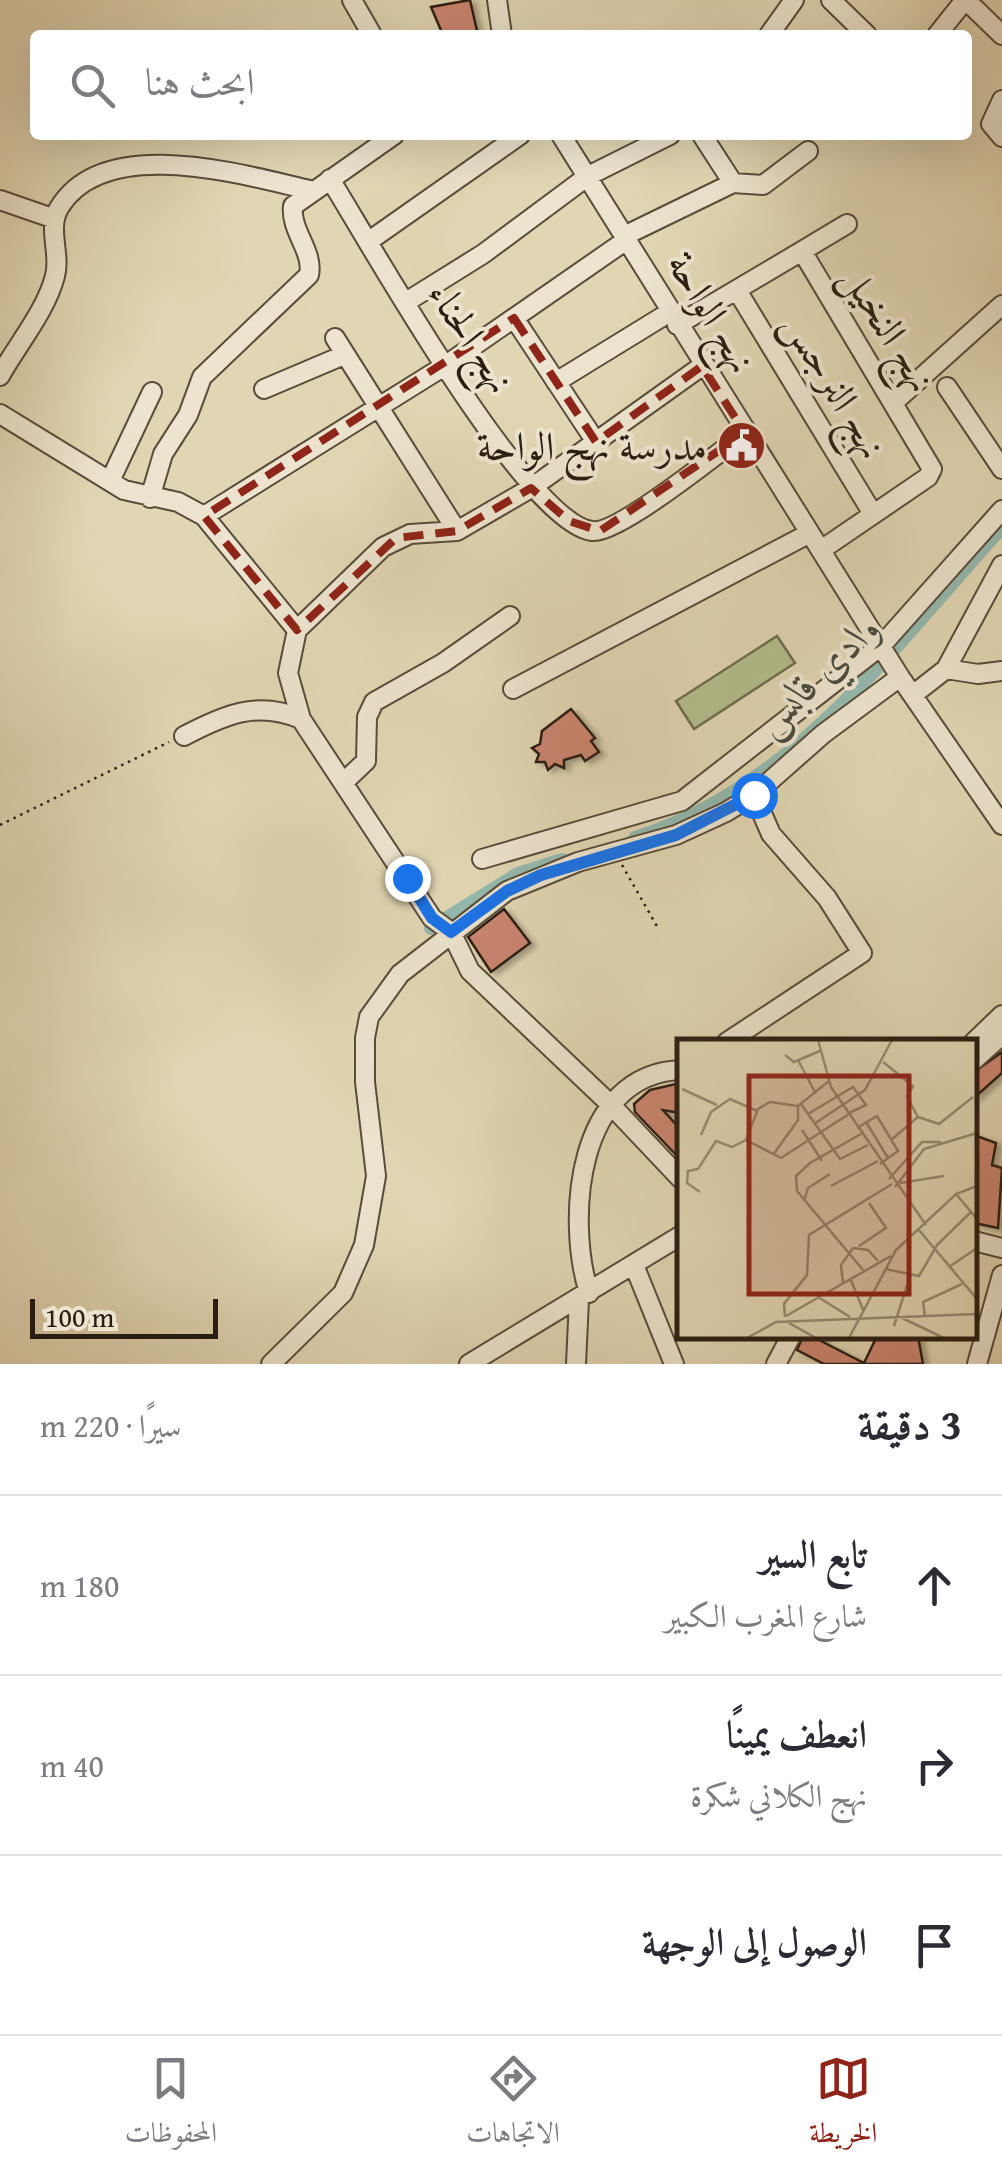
<!DOCTYPE html>
<html lang="ar">
<meta charset="utf-8">
<style>
body{margin:0;font-family:"Gentium Book Plus",Amiri,serif;background:#f2f2f3;color:#2b2b33;direction:rtl}
.scale{position:absolute;left:30px;bottom:25px;width:188px;box-sizing:border-box;padding-left:10px;border:5px solid #2a1e12;border-top:0;font-size:28px;line-height:35px;white-space:nowrap;color:#2a1e12;-webkit-text-stroke:8px #ece4ce;paint-order:stroke}
.stop{position:absolute;width:30px;height:30px;margin:-22px;border:8px solid #1a73e8;border-radius:50%;background:#fff}
.stop.end{background:#1a73e8;border-color:#fff;box-shadow:0 2px 10px #0008}
.list{margin:0;padding:0;list-style:none}
h2{display:flex;justify-content:space-between;align-items:center;height:130px;margin:0;padding:0 40px;font-size:42px}
h2 small{font-size:32px;font-weight:400;color:#7c7c81}
.list li{display:grid;grid-template-columns:65px 1fr auto;gap:30px;align-items:center;box-sizing:border-box;height:180px;padding:0 40px;border-top:2px solid #e1e1e2}
.list b{display:block;font-size:38px;white-space:nowrap}
.list p{margin:0;font-size:32px;white-space:nowrap;color:#7c7c81}
.list em{font-size:32px;font-style:normal;color:#7c7c81}
.icon{flex:none;width:55px;height:55px;fill:none;stroke:currentColor;stroke-width:2;stroke-linecap:round;stroke-linejoin:round}
.map{position:relative;flex:none;width:1002px;height:1364px;overflow:hidden;direction:ltr}
.search{position:absolute;background:#fff;box-shadow:0 10px 40px #0002;left:30px;right:30px;top:30px;height:110px;display:flex;align-items:center;gap:25px;box-sizing:border-box;padding:0 35px;border-radius:10px;color:#7c7c81;font-size:38px}
.sheet{height:670px;background:#fff}
nav{display:flex;justify-content:space-around;align-items:center;box-sizing:border-box;height:140px;border-top:2px solid #e1e1e2;background:#fff;font-size:28px;color:#7c7c81}
nav a{display:grid;justify-items:center;gap:5px}
nav .on{color:#8f2418}
.map>svg:first-child{display:block}
.green{fill:#b3bd8c;stroke:#6e6e4f;stroke-width:2.5}
.lines{fill:none;stroke-linecap:round;stroke-linejoin:round}
.canal{stroke:#94b9ae;stroke-width:14}
.building{fill:#cb8671;stroke:#2a1e12;stroke-width:2.5;filter:url(#shadow)}
.minor-casing{stroke:#584c3a;stroke-width:22}
.path{stroke:#2a1e12;stroke-width:2.5;stroke-dasharray:2.5 5;stroke-linecap:butt}
.minor{stroke:#ece4ce;stroke-width:18}
.route{stroke:#1a73e8;stroke-width:12}
.marked{fill:none;stroke:#8f2418;stroke-width:8;stroke-dasharray:20 12;stroke-linejoin:round}
.labels{text-anchor:middle;stroke-width:8;stroke-linejoin:round;paint-order:stroke}
.street-label{font-size:40px;fill:#2a1e12;stroke:#ece4ce}
.poi-label{font-size:40px;fill:#2a1e12;stroke:#ece4ce;text-anchor:end}
.water-label{font-size:42px;font-style:italic;fill:#4a4c41;stroke:#ece4ce}
.inset-road{fill:none;stroke:#988c73;stroke-width:2.5}
.view{fill:#8f2418;fill-opacity:0.15;stroke:#8f2418;stroke-width:5}
.inset-edge{fill:none;stroke:#2a1e12;stroke-width:5}
</style>
<div class="map">
<svg width="1002" height="1364" viewBox="0 0 1002 1364">
<defs>
<filter id="shadow"><feDropShadow dx="5.5" dy="3" stdDeviation="2.5" flood-color="#0004"/></filter>
</defs>
<rect width="100%" height="100%" fill="#e1d6b3"/>
<filter id="stains"><feTurbulence type="fractalNoise" baseFrequency=".002" numOctaves="4"/><feColorMatrix values="0 0 0 0 .2 0 0 0 0 .09 0 0 0 0 .02 0 0 0 .5 -.17"/></filter>
<radialGradient id="worn" r=".72"><stop offset=".6" stop-color="#630" stop-opacity="0"/><stop offset="1" stop-color="#630" stop-opacity=".3"/></radialGradient>
<path class="green" d="M777,636L795,663L694,729L676,701Z"/>
<g class="lines">
<path class="canal" d="M635,838C795,788 894,645 1002,527
M431,928L518,874L562,860"/>
</g>
<path class="building" d="M470,0L478,35H443L431,7Z
M571,709L595,738L591,741L599,752L585,761L581,755L564,760V768L555,764L548,770L545,762H536L539,754L532,748L540,744L542,731Z
M504,909L530,943L491,972L468,937Z
M1002,1052V1073L974,1098V1072Z
M680,1083V1113L663,1110L680,1129V1159L635,1112L634,1104L650,1090Z
M974,1135L996,1143L992,1165L1002,1168L998,1228L974,1223Z
M803,1336H823L821,1341L864,1363L877,1336H918L923,1364H824L797,1350Z"/>
<g class="lines">
<defs>
<path id="minor" d="M352,0L372,35
M497,0L502,35
M831,0L867,35
M966,0L1002,35
M769,35L794,0
M937,35L965,0
M1002,100L991,124L1002,137
M561,135L900,677L1002,825
M330,179C370,243 526,523 592,531C617,535 721,451 745,433
M733,183L763,185L808,151
M0,200L55,219
M626,235L733,183L702,135
M369,241L520,135
M802,251L847,224
M738,292L873,514
M406,302L483,254L588,176L670,135
M514,318L596,442
M677,325L802,251L932,469L928,477L821,550
M335,338L457,531
M0,376C17,345 46,311 55,276C61,254 47,229 59,208C104,133 243,175 310,190
M556,382L670,312
M947,387L1002,469
M264,389L344,355
M894,402L1002,305
M0,414L124,490L178,502L204,516L297,630
M110,481L152,392
M150,498L163,454L188,415L202,377L309,275C314,251 290,231 293,206L394,135
M204,516L446,365L628,239
M946,669L978,674L1002,671
M513,689L810,533
M914,694L946,669L1002,565
M301,719L288,673L297,630L383,547L410,534L457,531L531,488L702,366
M184,736C224,715 257,700 301,719L432,918L451,932L470,971L610,1104L680,1178
M345,781L366,761L367,717L374,702L443,663L510,616
M482,859L682,801L881,646L1002,510
M727,1042L862,953L827,898L771,834L754,795
M974,1042L1002,1015
M974,1060L1002,1035
M974,1241L1002,1248
M634,1265L674,1364
M589,1293C566,1219 576,1075 680,1070
M271,1364L343,1293L364,1245L376,1176L365,1082V1038L369,1017L400,974L507,891L578,862L676,835L726,812L754,795L823,734L900,677
M469,1364L680,1236
M576,1364L579,1300
M776,1364L791,1336
M977,1364L1002,1275"/>
</defs>
<use href="#minor" class="minor-casing"/>
<path class="path" d="M0,825L169,742
M622,865L658,928"/>
<use href="#minor" class="minor"/>
</g>
<g class="lines">
<path class="route" d="M407,878L432,918L451,932L507,891L541,875L676,835L754,795"/>
</g>
<path class="marked" d="M514,318L596,442L702,366L745,433L600,531L569,521L531,488L457,531L396,538L297,630L204,516Z"/>
<defs>
<symbol id="civic-disc" viewBox="-11 -11 22 22"><circle r="9.5" fill="#8f2418" stroke="#ece4ce"/><path d="M-.6-6.5H3V-4.5H.6V-3L4-1V1h2V6H-6V1h2V-1L-.6-3ZM-1.2 2.5V6h2.4V2.5Z" fill="#fff"/></symbol>
</defs>
<g fill-rule="evenodd">
<use href="#civic-disc" x="714" y="418" width="55" height="55"/>
</g>
<g class="labels">
<g class="street-label">
<text transform="translate(712 312) rotate(59)" y="14">نهج الواحة</text>
<text transform="translate(889 328) rotate(58)" y="14">نهج النخيل</text>
<text transform="translate(472 337) rotate(57)" y="14">نهج الحناء</text>
<text transform="translate(835 385) rotate(59)" y="14">نهج النرجس</text>
</g>
<g class="poi-label">
<text x="707" y="460">مدرسة نهج الواحة</text>
</g>
<g class="water-label">
<text transform="translate(816 674) rotate(-44)" y="15">وادي قابس</text>
</g>
</g>
<g transform="translate(677 1039)">
<rect width="300" height="300" fill="#e1d6b3"/>
<path class="inset-road" d="M141,1L154,48L249,186M108,16L117,23L145,11M121,21L139,55M206,23L236,47L230,58L241,78M5,50L40,66M124,65L163,120L191,106M131,75L176,48L189,66L172,74M189,83L211,119M137,85L188,51L215,1M180,89L200,77L221,112L203,125M125,91L145,122M24,96L34,73L53,60L80,72M214,101L241,78L262,85L296,58M96,116L121,81V67M104,119L69,101L81,70L93,63L121,67L152,42M104,119L172,75M212,140L245,103H264M223,144L267,137M154,147L201,122M218,148L247,110L300,94M120,152L186,231M120,152L119,137L133,124L184,95M23,153L10,144L11,132L21,130L39,102L55,108L69,101M279,155L300,180M127,162L131,149L153,135M241,190L300,260M182,207L209,189L192,164M272,228L300,209M208,230L242,237L260,206L295,172M173,239L187,273M166,244L164,226L176,209L191,211L201,222M141,258L173,278M109,277L214,217M108,278L107,265L130,236L132,196L215,145M248,278L246,263L285,245M225,279L267,299M112,284L139,299M217,287L233,237M70,299L99,283L300,275M172,299L219,211L279,155L300,147"/>
<path class="view" d="M72,37H232V255H72Z"/>
<rect width="300" height="300" class="inset-edge"/>
</g>
<rect width="100%" height="100%" filter="url(#stains)"/>
<rect width="100%" height="100%" fill="url(#worn)"/>
</svg>
<div class="scale">100 m</div>
<div class="stop" style="left:754px;top:795px"></div>
<div class="stop end" style="left:407px;top:878px"></div>
<div class="search"><svg class="icon" aria-label="search" viewBox="0 0 24 24"><circle cx="10" cy="10" r="6"/><path d="M15 15l6 6"/></svg>ابحث هنا</div>
</div>
<section class="sheet">
<h2>3 دقيقة<small>سيرًا · 220 m</small></h2>
<ul class="list">
<li><svg class="icon" aria-label="ahead" viewBox="0 0 24 24"><path d="M12 20V5M6 11l6-6 6 6"/></svg><div><b>تابع السير</b><p>شارع المغرب الكبير</p></div><em>180 m</em></li>
<li><svg class="icon" aria-label="right" viewBox="0 0 24 24"><path d="M7 20v-9h11M14 6l5 5-5 5"/></svg><div><b>انعطف يمينًا</b><p>نهج الكلاني شكرة</p></div><em>40 m</em></li>
<li><svg class="icon" aria-label="arrive" viewBox="0 0 24 24"><path d="M6 21V4h12l-3 4 3 4H6"/></svg><div><b>الوصول إلى الوجهة</b></div></li>
</ul>
</section>
<nav>
<a class="on"><svg class="icon" aria-label="map" viewBox="0 0 24 24"><path d="M3 6l6-2 6 2 6-2v14l-6 2-6-2-6 2zM9 4v14M15 6v14"/></svg>الخريطة</a>
<a><svg class="icon" aria-label="directions" viewBox="0 0 24 24"><path d="M12 3l9 9-9 9-9-9zM9 14v-3h6M13 9l2 2-2 2"/></svg>الاتجاهات</a>
<a><svg class="icon" aria-label="saved" viewBox="0 0 24 24"><path d="M7 4h10v16l-5-4-5 4z"/></svg>المحفوظات</a>
</nav>
